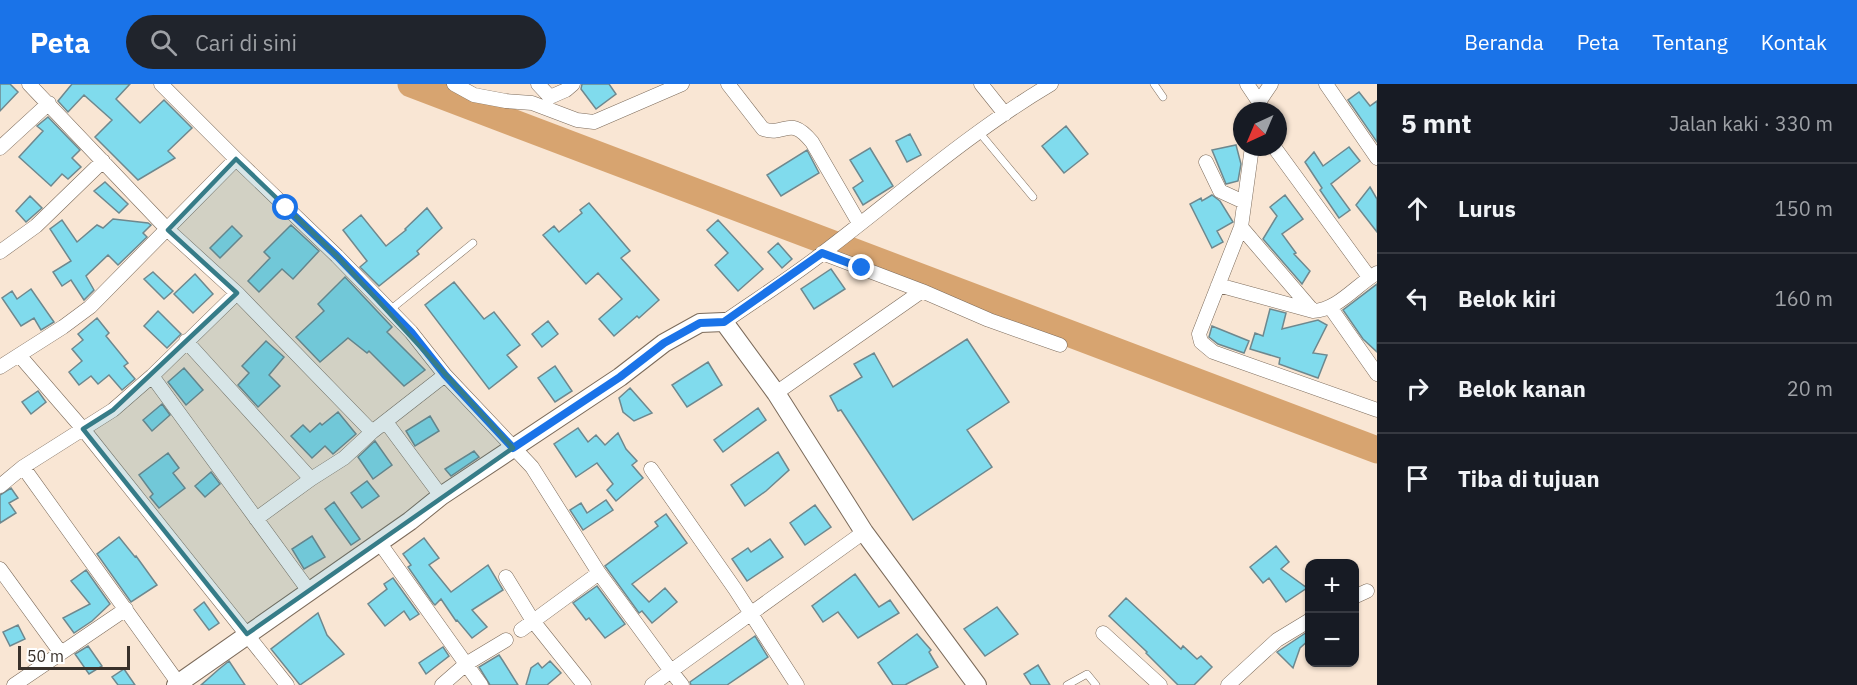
<!DOCTYPE html>
<html lang="id">
<meta charset="utf-8">
<style>
body{margin:0;font-family:"IBM Plex Sans",sans-serif;background:#20242c;color:#f1f3f6}
.controls{position:absolute;right:18px;bottom:18px;display:grid;overflow:hidden;border-radius:12px;box-shadow:0 2px 4px #0004}
.controls button{width:54px;height:54px;display:grid;place-items:center;padding:0;border:0;border-bottom:2px solid #363941;background:#171b24;color:#f1f3f6;font:30px sans-serif}
.compass{position:absolute;left:1233px;top:18px;width:54px;height:54px;border-radius:50%;background:#171b24;box-shadow:0 2px 4px #0004;rotate:224deg}
.scale{position:absolute;left:18px;bottom:15px;width:112px;box-sizing:border-box;padding-left:6px;border:3px solid #39312b;border-top:0;font-size:16px;line-height:21px;white-space:nowrap;color:#39312b;-webkit-text-stroke:4px #fff;paint-order:stroke}
.stop{position:absolute;width:18px;height:18px;margin:-14px;border:4px solid #1a73e8;border-radius:50%;background:#fff}
.stop.end{background:#1a73e8;border-color:#fff;box-shadow:0 2px 6px #0008}
.list{margin:0;padding:0;list-style:none}
h2{display:flex;justify-content:space-between;align-items:center;height:78px;margin:0;padding:0 24px;font-size:26px}
h2 small{font-size:20px;font-weight:400;color:#9ea1a6}
.list li{display:grid;grid-template-columns:39px 1fr auto;gap:18px;align-items:center;box-sizing:border-box;height:90px;padding:0 24px;border-top:2px solid #363941}
.list b{display:block;font-size:22px;white-space:nowrap}
.list em{font-size:20px;font-style:normal;color:#9ea1a6}
.icon{flex:none;width:33px;height:33px;fill:none;stroke:currentColor;stroke-width:2;stroke-linecap:round;stroke-linejoin:round}
.map{position:relative;flex:none;width:1377px;height:601px;overflow:hidden}
header{display:flex;align-items:center;gap:36px;box-sizing:border-box;height:84px;padding:0 30px;background:#1a73e8;color:#fff}
header strong{font-size:28px}
nav{display:flex;gap:33px;margin-inline-start:auto;font-size:21px}
.search{width:420px;height:54px;background:#20242c;display:flex;align-items:center;gap:15px;box-sizing:border-box;padding:0 21px;border-radius:33px;color:#9ea1a6;font-size:22px}
main{display:flex}
aside{flex:1;background:#171b24}
.map>svg:first-child{display:block}
.lines{fill:none;stroke-linecap:round;stroke-linejoin:round}
.river{stroke:#d7a470;stroke-width:27}
.building{fill:#80dbed;stroke:#6e888e;stroke-width:1.5}
.lane-casing{stroke:#7c6b5b;stroke-width:8}
.street-casing{stroke:#7c6b5b;stroke-width:15}
.secondary-casing{stroke:#7c6b5b;stroke-width:20}
.lane{stroke:#fff;stroke-width:7}
.street{stroke:#fff;stroke-width:14}
.secondary{stroke:#fff;stroke-width:18}
.route{stroke:#1a73e8;stroke-width:8}
.marked{fill:#367c88;fill-opacity:0.2;stroke:#367c88;stroke-width:4.5;stroke-linejoin:round}
</style>
<header>
<strong>Peta</strong>
<div class="search"><svg class="icon" aria-label="search" viewBox="0 0 24 24"><circle cx="10" cy="10" r="6"/><path d="M15 15l6 6"/></svg>Cari di sini</div>
<nav><a>Beranda</a><a>Peta</a><a>Tentang</a><a>Kontak</a></nav>
</header>
<main>
<div class="map">
<svg width="1377" height="601" viewBox="0 0 1377 601">
<rect width="100%" height="100%" fill="#f9e6d4"/>
<g class="lines">
<path class="river" d="M411,0L1377,366"/>
</g>
<path class="building" d="M0,0H10L18,8L0,27Z
M72,0H130L116,15L140,39L164,16L192,44L168,67L175,74L138,96L95,53L112,36L84,11L68,28L58,17Z
M582,0H609L616,10L596,25L581,5Z
M1359,8L1370,22L1377,17V58L1348,16Z
M48,33L80,66L72,74L81,83L68,95L62,90L51,102L19,73L43,47L37,42Z
M1066,42L1088,70L1064,89L1042,62Z
M910,50L921,71L907,78L896,57Z
M1236,61L1241,80L1238,97L1226,100L1212,66Z
M1349,63L1360,77L1331,100L1350,126L1339,134L1320,106L1322,104L1305,78L1314,68L1323,82Z
M870,64L893,102L863,121L853,104L863,97L850,76Z
M807,66L819,89L781,112L767,91Z
M105,98L128,120L119,129L94,107Z
M1370,103L1377,115V148L1356,121Z
M1212,111L1220,117L1233,138L1217,147L1223,158L1212,164L1190,120L1201,114L1202,117Z
M1285,111L1303,135L1282,150L1296,169L1294,170L1310,187L1302,200L1263,155L1277,132L1270,123Z
M30,112L42,124L26,138L16,127Z
M589,119L630,167L621,174L659,216L639,234L637,232L614,252L599,235L622,215L598,189L586,200L543,151L554,142L559,148L582,129L580,126Z
M427,124L442,144L417,167L419,170L379,202L360,183L367,177L343,146L361,131L386,162L406,146L405,145Z
M113,135L148,139L151,141L143,149L147,153L118,181L108,171L86,192L94,206L84,216L71,196L62,202L53,188L71,177L50,145L62,136L77,158L97,141L103,144Z
M718,136L763,185L738,207L715,181L728,169L707,146Z
M291,141L319,167L293,195L282,185L259,208L248,197L270,174L264,168Z
M232,142L242,152L220,174L210,164Z
M778,159L792,175L782,184L768,168Z
M831,185L845,205L814,225L801,205Z
M153,188L173,207L164,215L144,195Z
M195,190L213,210L193,229L174,210Z
M345,193L392,243L387,248L425,286L404,302L369,267L367,269L348,254L320,278L296,253L324,227L318,220Z
M454,198L484,235L494,228L520,261L507,271L517,283L489,305L425,221Z
M1377,200V268L1363,255L1343,226Z
M31,205L54,238L41,246L34,234L21,242L2,214L12,207L17,215Z
M1270,225L1286,229L1282,245L1318,236L1327,241L1313,269L1327,271L1318,294L1279,280L1280,274L1250,265L1255,249L1263,252Z
M158,227L181,250L167,264L144,242Z
M97,234L109,249L106,252L128,279L124,282L135,295L122,306L109,291L98,300L91,292L79,301L69,288L82,277L72,265L83,256L78,250Z
M548,237L558,250L542,263L532,250Z
M1212,242L1249,257L1244,269L1218,260L1209,253Z
M967,255L1009,318L967,346L992,383L913,436L841,326L838,327L830,312L862,293L854,280L874,269L893,303Z
M266,257L284,273L269,291L280,302L258,323L238,301L249,289L242,282Z
M708,278L722,301L687,323L672,301Z
M555,282L572,307L555,318L538,294Z
M184,284L203,306L186,321L168,298Z
M630,304L652,329L634,337L623,328L619,314Z
M38,307L46,318L31,330L22,318Z
M162,320L170,331L152,347L143,336Z
M758,324L766,336L723,368L714,356Z
M338,328L356,350L333,370L325,362L312,374L291,352L303,341L310,348L320,339L322,341Z
M430,332L439,347L415,362L406,347Z
M578,344L588,358L596,351L605,361L618,349L626,365L637,377L632,381L643,394L616,417L607,406L613,400L597,379L576,393L554,360Z
M375,357L392,381L373,395L358,373Z
M474,367L479,373L451,392L445,385Z
M778,368L789,386L766,407L745,422L731,401Z
M168,369L179,384L173,389L185,404L159,424L150,413L153,410L139,391Z
M211,388L220,400L205,413L195,402Z
M367,397L379,412L362,424L351,409Z
M11,404L18,414L9,419L16,429L0,439V411Z
M606,416L613,426L583,446L570,426L581,419L587,429Z
M334,418L360,455L351,461L325,425Z
M815,421L831,443L805,461L790,439Z
M666,430L687,459L632,500L649,518L665,504L677,518L652,539L642,527L639,529L605,482L658,442L655,438Z
M312,452L325,473L304,485L292,465Z
M119,453L135,473L136,472L157,501L131,518L97,470Z
M424,454L439,474L429,481L451,508L488,481L503,506L472,526L487,543L472,554L457,536L456,537L441,515L435,521L433,519L408,483L411,481L403,470Z
M770,455L783,473L747,497L732,475L748,464L751,468Z
M1276,462L1289,478L1281,485L1307,504L1286,518L1269,494L1263,499L1250,483Z
M86,486L110,520L92,537L74,549L63,534L90,520L71,497Z
M855,490L879,523L890,516L899,529L858,554L838,528L823,538L812,522Z
M393,494L419,530L410,536L404,527L385,542L368,520L387,505L384,500Z
M597,502L625,540L605,554L589,534L586,536L573,519Z
M1126,514L1181,565L1183,562L1197,575L1201,572L1212,583L1194,601H1178L1146,569L1147,568L1109,532Z
M204,518L219,539L209,546L194,526Z
M997,523L1018,550L985,572L964,545Z
M318,529L327,551L344,570L300,601L271,565Z
M18,541L25,555L10,562L3,548Z
M1307,548L1310,555L1300,564L1293,584L1277,568Z
M917,550L931,566L929,568L938,583L905,601H893L878,579Z
M755,552L768,573L727,601H691L690,598Z
M88,562L102,582L89,590L75,570Z
M443,563L449,572L426,590L419,579Z
M499,571L503,577L518,601H490L479,583Z
M229,577L245,601H201L218,586Z
M550,577L561,589L547,601H526L531,584L538,579L542,584Z
M1038,581L1050,601H1031L1024,590Z
M124,585L135,601H118L112,593Z"/>
<g class="lines">
<defs>
<path id="lane" d="M1154,0L1163,13
M979,48L1033,113
M390,226L473,159
M1067,601L1087,590L1096,601"/>
<path id="street" d="M29,0L168,146L237,209L372,348
M161,0L236,75L337,172L411,248L445,291L532,383L599,489L671,587L652,601
M454,0L474,11L506,17L532,19L577,36L594,38L682,0
M538,0L550,13L566,6L573,0
M728,0L763,45C786,53 789,30 812,58L859,139
M981,0L1005,30
M1247,0L1259,18
M1326,0L1377,74
M1258,27L1259,18L1271,0
M1252,63L1241,143L1199,250L1201,258L1213,268L1377,326
M1274,63L1369,193
M0,64L49,19
M236,75L90,223L63,243L19,271L83,345L287,601
M1206,78L1220,107L1244,118
M1241,143L1313,227
M0,168L36,142L103,77
M822,169L922,207L989,236L1060,261
M1218,201L1313,227C1338,226 1356,201 1377,189
M1330,223L1377,290
M724,238C757,215 792,193 824,168C899,111 970,48 1051,0
M186,257L311,395
M0,283L19,271
M152,292L309,507
M776,309L922,207
M386,338L441,412
M23,383L179,600
M651,385L735,505L797,601
M0,402L23,383L113,326L152,292L237,209
M256,435L311,395L344,374L372,348L445,291
M379,458L481,601
M0,485L61,569
M506,493L533,537L584,601
M1354,513L1367,507
M521,546L599,489
M1103,549L1160,601
M14,601L126,525
M442,601L466,580L506,556
M682,601L671,587L864,448
M1228,601L1277,556L1310,536"/>
<path id="secondary" d="M176,601L410,437L441,412L620,293L664,259L700,239L724,238L776,309L864,448L977,601"/>
</defs>
<use href="#lane" class="lane-casing"/>
<use href="#street" class="street-casing"/>
<use href="#secondary" class="secondary-casing"/>
<use href="#lane" class="lane"/>
<use href="#street" class="street"/>
<use href="#secondary" class="secondary"/>
</g>
<g class="lines">
<path class="route" d="M286,124L337,172L411,248L445,291L513,364L620,293L664,259L700,239L724,238L822,169L862,184"/>
</g>
<path class="marked" d="M236,75L337,172L513,364L247,550L83,345L113,326L237,209L168,146Z"/>
</svg>
<div class="controls">
<button>+</button>
<button>−</button>
</div>
<svg class="compass" viewBox="-18 -18 36 36"><path d="M0-13l5 13h-10z" fill="#e53935"/><path d="M0 13l5-13h-10z" fill="#9ea1a6"/></svg>
<div class="scale">50 m</div>
<div class="stop" style="left:286px;top:124px"></div>
<div class="stop end" style="left:862px;top:184px"></div>
</div>
<aside>
<h2>5 mnt<small>Jalan kaki · 330 m</small></h2>
<ul class="list">
<li><svg class="icon" aria-label="ahead" viewBox="0 0 24 24"><path d="M12 20V5M6 11l6-6 6 6"/></svg><div><b>Lurus</b></div><em>150 m</em></li>
<li><svg class="icon" aria-label="left" viewBox="0 0 24 24"><path d="M17 20v-9H6M10 6l-5 5 5 5"/></svg><div><b>Belok kiri</b></div><em>160 m</em></li>
<li><svg class="icon" aria-label="right" viewBox="0 0 24 24"><path d="M7 20v-9h11M14 6l5 5-5 5"/></svg><div><b>Belok kanan</b></div><em>20 m</em></li>
<li><svg class="icon" aria-label="arrive" viewBox="0 0 24 24"><path d="M6 21V4h12l-3 4 3 4H6"/></svg><div><b>Tiba di tujuan</b></div></li>
</ul>
</aside>
</main>
